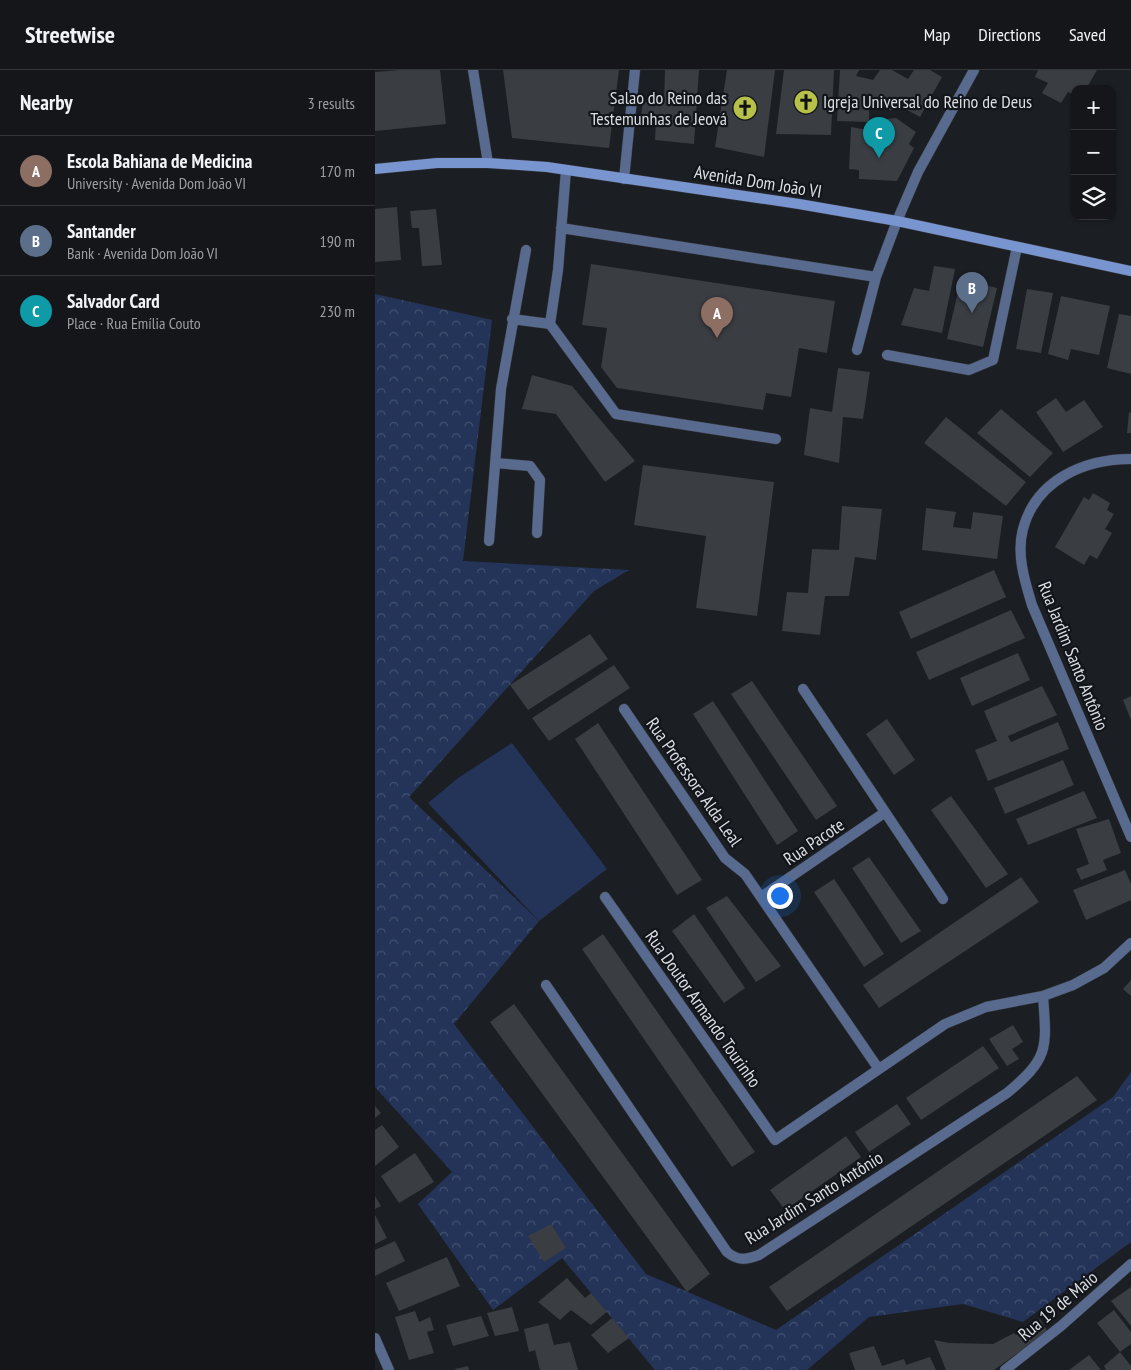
<!DOCTYPE html>
<meta charset="utf-8">
<style>
body{margin:0;font-family:"PT Sans Narrow",sans-serif;background:#212327;color:#f1f3f6}
.controls{position:absolute;right:15px;top:15px;display:grid;overflow:hidden;border-radius:10px;box-shadow:0 1px 4px #0004}
.controls button{width:45px;height:45px;display:grid;place-items:center;padding:0;border:0;border-bottom:1px solid #333539;background:#14161a;color:#f1f3f6;font:25px sans-serif}
.you{position:absolute;left:404px;top:825px;width:18px;height:18px;margin:-12px;border:4px solid #fff;border-radius:50%;background:#1a73e8;box-shadow:0 0 0 8px #1a73e833}
.badge{display:grid;place-items:center;width:32px;height:32px;border-radius:50%;background:#0f766e;color:#fff;font-size:16px;font-weight:700}
.pin{position:absolute;translate:-50% -41px;filter:drop-shadow(0 1px 2px #0008)}
.pin::after{content:'';position:absolute;top:26px;width:18px;height:15px;background:inherit;clip-path:polygon(0 0,100% 0,50% 100%)}
.list{margin:0;padding:0;list-style:none}
h2{display:flex;justify-content:space-between;align-items:center;height:65px;margin:0;padding:0 20px;font-size:21px}
h2 small{font-size:16px;font-weight:400;color:#9d9fa2}
.list li{display:grid;grid-template-columns:32px 1fr auto;gap:15px;align-items:center;box-sizing:border-box;height:70px;padding:0 20px;border-top:1px solid #333539}
.list b{display:block;font-size:19px;white-space:nowrap}
.list p{margin:0;font-size:16px;white-space:nowrap;color:#9d9fa2}
.list em{font-size:16px;font-style:normal;color:#9d9fa2}
.icon{flex:none;width:28px;height:28px;fill:none;stroke:currentColor;stroke-width:2;stroke-linecap:round;stroke-linejoin:round}
.map{position:relative;flex:none;width:756px;height:1300px;overflow:hidden}
header{display:flex;align-items:center;gap:30px;box-sizing:border-box;height:70px;padding:0 25px;background:#14161a;border-bottom:1px solid #333539}
header strong{font-size:24px}
nav{display:flex;gap:28px;margin-inline-start:auto;font-size:18px}
main{display:flex}
aside{flex:1;background:#14161a}
.map>svg:first-child{display:block}
.forest{fill:url(#forest-crowns)}
.garden{fill:#243458}
.building{fill:#3a3d42}
.lines{fill:none;stroke-linecap:round;stroke-linejoin:round}
.service-casing{stroke:#36393e;stroke-width:11}
.minor-casing{stroke:#36393e;stroke-width:11}
.secondary-casing{stroke:#36393e;stroke-width:11}
.service{stroke:#586a8e;stroke-width:10}
.minor{stroke:#586a8e;stroke-width:10}
.secondary{stroke:#7995cf;stroke-width:10}
.labels{text-anchor:middle;stroke-width:4.5;stroke-linejoin:round;paint-order:stroke}
.poi-label{font-size:18px;fill:#dcdee2;stroke:#12151a;text-anchor:end}
.street-label{font-size:18px;fill:#dcdee2;stroke:#12151a}
</style>
<header>
<strong>Streetwise</strong>
<nav><a>Map</a><a>Directions</a><a>Saved</a></nav>
</header>
<main>
<aside>
<h2>Nearby<small>3 results</small></h2>
<ul class="list">
<li><span class="badge" style="background:#8d6e63">A</span><div><b>Escola Bahiana de Medicina</b><p>University · Avenida Dom João VI</p></div><em>170 m</em></li>
<li><span class="badge" style="background:#5c6f8a">B</span><div><b>Santander</b><p>Bank · Avenida Dom João VI</p></div><em>190 m</em></li>
<li><span class="badge" style="background:#0f9aa8">C</span><div><b>Salvador Card</b><p>Place · Rua Emília Couto</p></div><em>230 m</em></li>
</ul>
</aside>
<div class="map">
<svg width="756" height="1300" viewBox="0 0 756 1300">
<defs>
<pattern id="forest-crowns" width="20" height="18" patternUnits="userSpaceOnUse" patternTransform="scale(1.25)"><rect width="20" height="18" fill="#243458"/><path d="M2 6a3 3 0 1 1 6 0M12 15a3 3 0 1 1 6 0" fill="none" stroke="#435170"/></pattern>
</defs>
<rect width="100%" height="100%" fill="#1b1e23"/>
<path class="forest" d="M0,224L117,250L88,491L254,500L219,521L34,727L164,851L79,954L271,1204L401,1260L738,1027L756,1002V1172L648,1252L588,1234L494,1247L432,1300H280L187,1188L118,1240L43,1134L77,1102L0,1017Z"/>
<path class="garden" d="M137,673L232,799L164,851L53,733L83,708Z"/>
<path class="building" d="M26,0H65L71,54L0,61V2Z
M128,0H244L234,78L137,68Z
M290,0H324L319,74L280,70L281,51H265L268,32L289,34Z
M352,0H400L389,87L340,77Z
M409,0H459L456,65L401,64Z
M465,0H484L481,6L498,10L505,0H517L533,9L539,0H555L567,7L545,47L521,34L516,41L494,28V52L462,51Z
M663,0H722L711,19H700V25L693,22L686,33L667,23L673,13L660,7Z
M521,48L541,62L534,74L539,78L522,111L484,109V100L474,99L476,57L493,60L494,52L506,56L511,49Z
M22,137L26,190L0,192V139Z
M61,139L67,195L47,196L44,158H37L35,141Z
M216,194L460,231L452,283L424,278L416,327L391,323L388,340L242,318L226,297L232,258L207,255Z
M559,196L580,199L567,263L526,255L539,218L554,221Z
M586,209L622,218L608,277L572,269Z
M652,219L678,223L666,283L641,279Z
M686,226L735,236L724,285L696,279L693,290L673,284Z
M744,244L756,246V304L732,298Z
M463,298L495,302L488,349L468,347L464,393L429,385L435,338L457,342Z
M157,305L197,316L260,391L230,412L181,344L147,339Z
M681,328L691,342L709,330L728,357L688,382L661,342Z
M626,339L678,383L655,407L602,363Z
M754,342L756,343V363H752Z
M571,347L651,412L631,436L549,373Z
M268,395L399,412L382,546L321,538L331,466L259,455Z
M718,423L735,433L732,440L739,444L730,459L737,463L722,489L715,485L709,495L680,477L709,427L714,430Z
M467,436L507,439L501,490L480,487L474,526H450L445,565L407,561L412,522L433,523L437,479L464,480Z
M551,438L581,442L578,457L596,459L598,442L628,446L622,489L547,480Z
M619,500L631,527L536,569L524,542Z
M636,540L650,568L554,610L541,582Z
M215,564L233,589L153,640L135,615Z
M643,583L655,610L597,636L585,608Z
M239,595L255,618L174,671L157,648Z
M377,611L462,736L441,750L356,624Z
M667,616L682,645L633,666L636,672L683,652L694,679L613,711L600,680L622,671L609,641Z
M756,626V650L748,630Z
M338,631L423,761L402,775L318,644Z
M512,649L540,690L519,705L491,664Z
M223,653L327,810L302,825L200,669Z
M688,690L699,715L630,744L619,718Z
M709,721L722,748L653,775L641,749Z
M576,726L633,804L611,818L556,740Z
M734,749L746,783L728,790L732,800L706,810L701,799L714,794L701,759Z
M494,787L546,861L526,873L477,798Z
M750,800L756,814V830L711,850L698,820Z
M646,807L664,832L504,938L488,915Z
M459,809L509,884L489,897L439,822Z
M352,826L406,896L381,912L331,838Z
M319,844L370,918L349,933L297,861Z
M228,864L380,1082L357,1097L207,879Z
M756,910V926L748,919Z
M139,934L335,1204L312,1222L115,952Z
M638,955L648,972L637,979L644,989L632,996L614,969Z
M608,976L624,998L546,1050L531,1028Z
M702,1006L722,1030L412,1241L394,1217Z
M522,1034L536,1054L494,1082L480,1062Z
M0,1036L6,1043L0,1048Z
M7,1055L24,1077L0,1096V1060Z
M471,1066L486,1087L410,1140L395,1120Z
M40,1083L59,1112L24,1133L6,1106Z
M0,1126L6,1136L0,1139Z
M0,1145L12,1168L0,1174Z
M176,1154L191,1178L169,1192L153,1166Z
M20,1171L30,1191L0,1206V1180Z
M72,1187L85,1216L24,1241L11,1213Z
M192,1208L210,1228L216,1223L232,1242L216,1255L196,1240L185,1250L163,1232Z
M756,1217V1256L736,1231Z
M137,1237L144,1261L120,1266L112,1243Z
M739,1240L756,1262V1274L745,1282L722,1253Z
M40,1241L44,1252L55,1247L59,1260L52,1262L59,1283L34,1290L20,1247Z
M106,1246L114,1266L78,1276L71,1255Z
M237,1248L254,1268L233,1283L216,1265Z
M665,1249L673,1262L619,1300H571L559,1270L574,1273L618,1274L639,1263L641,1265Z
M173,1253L179,1275L195,1272L203,1300H165L160,1280L154,1282L149,1259Z
M499,1276L507,1296L529,1289L531,1295L555,1287L561,1300H480L474,1283Z
M745,1282L756,1296V1300H731L729,1296Z
M714,1285L726,1300H694Z
M93,1296L94,1300H80V1299Z"/>
<g class="lines">
<defs>
<path id="service" d="M191,100L183,200L175,254L241,344L401,369
M249,109L260,0
M186,158L501,207
M137,249L175,254
M482,280L501,207L522,151
M512,285L594,300L618,290L642,177
M120,393L155,396L165,410L162,463
M114,471L126,319L151,180"/>
<path id="minor" d="M98,0L113,93
M522,151L543,102L599,0
M756,389C709,389 661,410 648,459C641,484 650,512 657,535L756,767
M428,619L568,829
M249,639L350,788L370,804L503,998
M230,827L400,1070L570,954L611,937L668,926L698,915L729,898L756,873
M386,827L509,743
M171,915L352,1182C363,1191 371,1190 384,1185L632,1023C674,988 672,979 668,926
M0,1268L14,1300
M630,1300L686,1256L756,1194"/>
<path id="secondary" d="M0,99L62,93H113L172,97L424,134L522,151L756,201"/>
</defs>
<use href="#service" class="service-casing"/>
<use href="#minor" class="minor-casing"/>
<use href="#secondary" class="secondary-casing"/>
<use href="#service" class="service"/>
<use href="#minor" class="minor"/>
<use href="#secondary" class="secondary"/>
</g>
<defs>
<symbol id="church-disc" viewBox="-11 -11 22 22"><circle r="9.5" fill="#b6c149" stroke="#12151a"/><path d="M-1.2-6h2.4v3.5h3.3v2.4h-3.3V6h-2.4V-.1h-3.3v-2.4h3.3Z" fill="#111"/></symbol>
</defs>
<g fill-rule="evenodd">
<use href="#church-disc" x="417" y="18" width="28" height="28"/>
<use href="#church-disc" x="356" y="24" width="28" height="28"/>
</g>
<g class="labels">
<g class="poi-label">
<text x="352" y="34">Salao do Reino das<tspan x="352" dy="21">Testemunhas de Jeová</tspan></text>
<text x="448" y="38" text-anchor="start">Igreja Universal do Reino de Deus</text>
</g>
<g class="street-label">
<text transform="translate(383 112) rotate(9)" y="6">Avenida Dom João VI</text>
<text transform="translate(698 586) rotate(68)" y="6">Rua Jardim Santo Antônio</text>
<text transform="translate(319 712) rotate(55)" y="6">Rua Professora Alda Leal</text>
<text transform="translate(439 772) rotate(-34)" y="6">Rua Pacote</text>
<text transform="translate(328 939) rotate(55)" y="6">Rua Doutor Armando Tourinho</text>
<text transform="translate(439 1128) rotate(-32)" y="6">Rua Jardim Santo Antônio</text>
<text transform="translate(683 1236) rotate(-40)" y="6">Rua 19 de Maio</text>
</g>
</g>
</svg>
<div class="controls">
<button>+</button>
<button>−</button>
<button><svg class="icon" aria-label="layers" viewBox="0 0 24 24"><path d="M12 4l9 5-9 5-9-5zM3 14l9 5 9-5"/></svg></button>
</div>
<div class="you"></div>
<div class="pin badge" style="left:342px;top:268px;background:#8d6e63">A</div>
<div class="pin badge" style="left:597px;top:243px;background:#5c6f8a">B</div>
<div class="pin badge" style="left:504px;top:88px;background:#0f9aa8">C</div>
</div>
</main>
